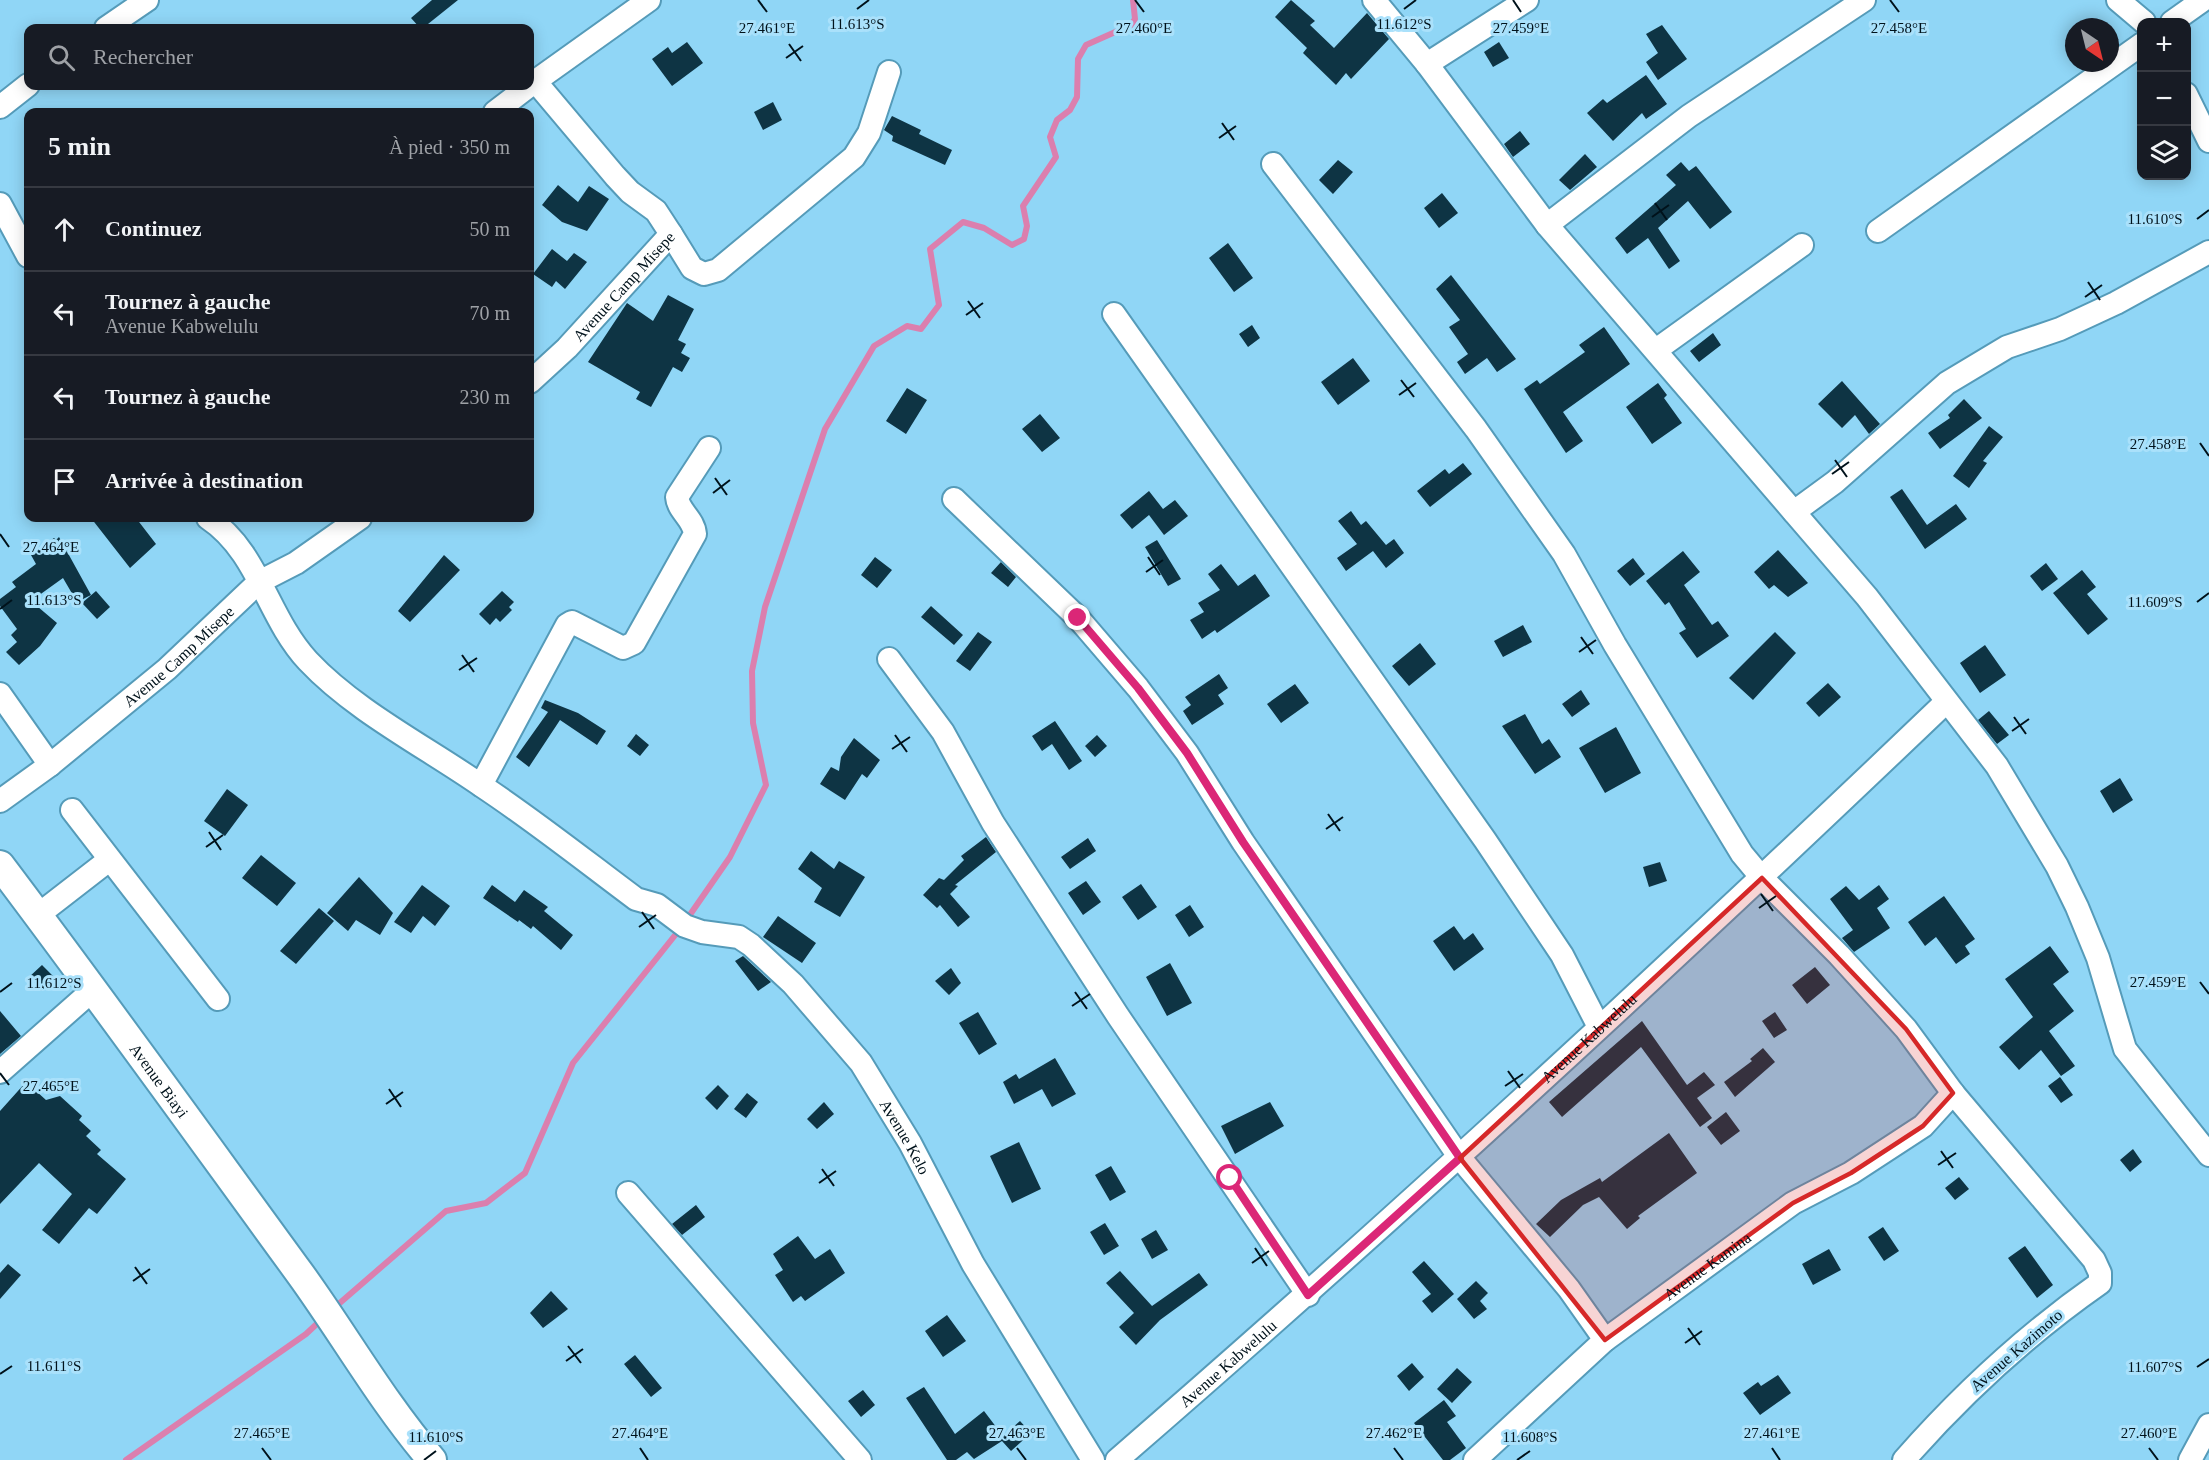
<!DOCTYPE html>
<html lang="fr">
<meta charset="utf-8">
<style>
body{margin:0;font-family:Georgia,serif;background:#242831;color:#f1f3f6}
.controls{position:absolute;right:18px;top:18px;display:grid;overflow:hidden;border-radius:12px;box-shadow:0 3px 15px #0003}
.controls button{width:54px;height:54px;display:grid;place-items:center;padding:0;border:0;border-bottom:2px solid #363941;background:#171b24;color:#f1f3f6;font:30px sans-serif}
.compass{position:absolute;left:2065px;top:18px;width:54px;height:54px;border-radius:50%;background:#171b24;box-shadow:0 3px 15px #0003;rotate:145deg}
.stop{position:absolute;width:18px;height:18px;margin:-14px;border:4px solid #db2777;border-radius:50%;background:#fff}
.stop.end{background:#db2777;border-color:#fff;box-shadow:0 2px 6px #0008}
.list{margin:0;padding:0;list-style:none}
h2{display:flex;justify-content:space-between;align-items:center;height:78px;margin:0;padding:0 24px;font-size:26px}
h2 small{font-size:20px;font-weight:400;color:#9ea1a6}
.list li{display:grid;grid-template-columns:39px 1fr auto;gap:18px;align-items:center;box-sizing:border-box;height:84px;padding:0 24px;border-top:2px solid #363941}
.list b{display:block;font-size:22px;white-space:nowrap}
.list p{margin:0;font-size:20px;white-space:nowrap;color:#9ea1a6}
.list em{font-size:20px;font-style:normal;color:#9ea1a6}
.icon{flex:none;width:33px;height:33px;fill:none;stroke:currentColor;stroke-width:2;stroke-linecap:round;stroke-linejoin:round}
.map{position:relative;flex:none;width:2209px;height:1460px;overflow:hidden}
.search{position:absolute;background:#171b24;box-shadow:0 3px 15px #0003;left:24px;top:24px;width:510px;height:66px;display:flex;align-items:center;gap:15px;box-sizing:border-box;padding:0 21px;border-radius:12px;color:#9ea1a6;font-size:22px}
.panel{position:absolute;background:#171b24;box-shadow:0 3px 15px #0003;left:24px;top:108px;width:510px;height:414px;border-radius:12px}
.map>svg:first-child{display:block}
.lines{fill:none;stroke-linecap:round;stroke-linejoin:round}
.stream{stroke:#db7fae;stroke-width:6}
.building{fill:#0e3444}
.minor-casing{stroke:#559bb9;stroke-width:26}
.tertiary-casing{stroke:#559bb9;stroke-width:32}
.minor{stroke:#fff;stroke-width:22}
.tertiary{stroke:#fff;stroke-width:28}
.route{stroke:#db2777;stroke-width:8}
.marked{fill:#d62828;fill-opacity:0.2;stroke:#d62828;stroke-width:4.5;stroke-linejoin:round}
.ticks{fill:none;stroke:#00121b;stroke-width:2}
.labels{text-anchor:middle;stroke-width:6;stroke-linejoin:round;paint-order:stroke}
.street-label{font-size:16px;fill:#00121b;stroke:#aae1fb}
.ticks-label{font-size:15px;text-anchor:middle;fill:#00121b;stroke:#aae1fb;stroke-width:6;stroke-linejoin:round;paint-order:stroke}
</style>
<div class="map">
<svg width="2209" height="1460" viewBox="0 0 2209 1460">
<rect width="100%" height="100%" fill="#90d6f6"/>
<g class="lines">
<path class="stream" d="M687,919L730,857L766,785L753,723L752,671L765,607L825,429L874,346L907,326L921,329L939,305L930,249L963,222L984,228L1012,245L1024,239L1027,226L1023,206L1056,157L1050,137L1057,120L1070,110L1077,97L1078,59L1086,45L1131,25L1135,19L1133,0
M334,1308L446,1211L486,1203L525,1173L573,1063L680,929
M126,1460L306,1334L322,1319"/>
</g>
<path class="building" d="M432,0H458L423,28H420L411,18Z
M1291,0L1315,21L1310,25L1334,48L1367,13L1389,39L1351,79L1346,73L1336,85L1303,53L1307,48L1275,17Z
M1662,25L1687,59L1658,80L1646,62L1658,53L1646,34Z
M687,42L703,63L672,86L652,59L668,47L672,53Z
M1499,42L1509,58L1493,67L1484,52Z
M1646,75L1667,104L1646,119L1642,113L1613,141L1587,113L1603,99L1607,103Z
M773,102L782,120L763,130L754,112Z
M892,116L921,130L919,134L952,150L945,165L892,141L893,136L884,130Z
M1520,131L1530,144L1513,157L1504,144Z
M1585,154L1597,167L1570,190L1559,180Z
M1338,160L1353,172L1333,194L1319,180Z
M1681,162L1689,171L1696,166L1732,212L1710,229L1688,201L1658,228L1680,261L1669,269L1648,238L1627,254L1615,238L1676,185L1666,175Z
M558,185L578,202L589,186L609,199L587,231L562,222L542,205Z
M1442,193L1458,213L1439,228L1424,208Z
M1228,243L1253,278L1234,292L1209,258Z
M552,249L567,261L574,253L587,262L565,289L556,281L552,287L533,274Z
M1451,275L1516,359L1497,372L1487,358L1465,374L1457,362L1468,354L1449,327L1460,320L1436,289Z
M668,295L694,309L678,340L686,344L681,353L690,358L682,372L673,367L651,407L636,399L640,392L588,362L627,303L653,321Z
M1252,325L1260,338L1248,347L1239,334Z
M1604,327L1630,364L1563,412L1583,441L1566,453L1524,389L1537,380L1540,384L1585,352L1579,345Z
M1713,333L1721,345L1699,362L1690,351Z
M1353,358L1370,381L1338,405L1321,382Z
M1842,381L1880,424L1869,434L1855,415L1842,428L1818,404Z
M1658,383L1667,395L1664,398L1682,423L1652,444L1626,407Z
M907,388L927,400L906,434L886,421Z
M1964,399L1982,418L1940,449L1928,433L1950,418L1948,415Z
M1040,414L1060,438L1042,452L1022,429Z
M1989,426L2003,437L1983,461L1987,463L1969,488L1953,476Z
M1463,463L1472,474L1430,507L1417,491L1445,469L1449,474Z
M1902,489L1927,525L1956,504L1967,519L1925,549L1890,497Z
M1149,491L1163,509L1175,500L1188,516L1164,535L1149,515L1132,529L1120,515Z
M1351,511L1361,525L1366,521L1386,545L1394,539L1404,553L1386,568L1373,551L1346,571L1337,558L1357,544L1338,521Z
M91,518H136L156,544L130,568Z
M59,537L91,595L77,602L63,578L31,601L57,623L40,646L19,665L6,652L17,642L11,635L17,629L0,606V599L16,587L12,582L36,564L31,555L54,538L56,540Z
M1157,540L1181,579L1168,586L1145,547Z
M1778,550L1808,583L1788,597L1774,585L1769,589L1754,572Z
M1683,551L1700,572L1684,585L1712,625L1718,621L1729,636L1697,658L1679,633L1686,629L1669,602L1665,605L1646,581Z
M444,555L460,570L410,622L398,611Z
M875,557L892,570L877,588L861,575Z
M1633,558L1645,574L1630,586L1617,571Z
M1001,562L1016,577L1008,587L991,573Z
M2046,563L2058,579L2042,591L2030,576Z
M1221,564L1238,586L1255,574L1270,596L1217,633L1215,630L1202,639L1190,620L1204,612L1198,603L1220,590L1208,574Z
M2082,570L2096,587L2087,594L2108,619L2088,635L2053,593Z
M96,591L110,607L97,619L82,603Z
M502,591L514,602L509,607L512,610L500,622L496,618L490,625L479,614Z
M931,606L963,635L954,645L921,617Z
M1523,625L1532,642L1503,657L1494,641Z
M978,632L992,642L970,671L956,661Z
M1775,632L1796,653L1753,700L1729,678Z
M1420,643L1436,664L1409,686L1392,666Z
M1985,645L2006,675L1980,693L1960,663Z
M1219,674L1228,688L1218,695L1224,704L1192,725L1183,711L1191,705L1185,697Z
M1828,683L1841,697L1819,717L1806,703Z
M1295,684L1309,703L1281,723L1267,704Z
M1581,690L1590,704L1572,717L1562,704Z
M545,700L578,713L606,731L597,745L560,720L529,767L516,757L548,712L541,708Z
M1989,711L2009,735L1997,744L1978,720Z
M1525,714L1542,744L1549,739L1561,757L1535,774L1502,726Z
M1055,721L1082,761L1069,770L1052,744L1042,751L1032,736Z
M1616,727L1641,773L1605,793L1579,748Z
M636,734L649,745L640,756L627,746Z
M1097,735L1107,746L1095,757L1085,746Z
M854,738L880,760L867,778L862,774L845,800L820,784L831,767L839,771L841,757Z
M2120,778L2133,800L2113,813L2100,791Z
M227,789L248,805L225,836L204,821Z
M986,837L996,852L955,885L958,886L950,894L970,917L958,927L940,905L937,908L923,895L939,878L944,880L964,860L961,856Z
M1088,838L1096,851L1070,869L1061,857Z
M811,851L834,869L839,861L865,877L840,917L814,902L822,888L798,869Z
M261,855L296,883L277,906L242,878Z
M1660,862L1667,881L1649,887L1643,867Z
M359,877L393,913L380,935L356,920L348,931L327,913Z
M1086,881L1101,902L1083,915L1068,893Z
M1141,884L1157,907L1138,920L1122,897Z
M422,885L450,906L435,926L423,916L411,933L394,922Z
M492,885L515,902L524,890L548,907L544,911L573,935L561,950L533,926L531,929L519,920L518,922L483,898Z
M1879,885L1889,899L1877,908L1890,928L1854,952L1842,938L1853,930L1830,899L1846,886L1859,900Z
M1944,896L1975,939L1965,946L1970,954L1956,964L1936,937L1925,946L1908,922Z
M1190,905L1204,927L1189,937L1175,915Z
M319,908L334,921L296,964L280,951Z
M778,916L816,943L802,963L763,937Z
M1454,926L1464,940L1473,933L1484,949L1454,971L1433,941Z
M2050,946L2069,972L2053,984L2074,1011L2049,1031L2075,1066L2061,1076L2041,1050L2019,1070L1999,1047L2033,1017L2005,979Z
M743,956L771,982L758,991L735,961Z
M1170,963L1192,1003L1167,1016L1146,977Z
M42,965L55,978L41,991L28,978Z
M1815,967L1830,985L1807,1004L1792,985Z
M951,968L961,983L949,995L935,981Z
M0,1011L21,1036L0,1054Z
M978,1012L997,1044L979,1055L959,1023Z
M1775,1012L1787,1030L1774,1038L1762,1021Z
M1642,1021L1687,1085L1704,1072L1715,1085L1697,1098L1712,1118L1700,1127L1641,1047L1562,1117L1549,1102Z
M1763,1048L1775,1062L1735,1097L1724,1082L1752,1061L1750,1059Z
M1055,1058L1076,1094L1052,1107L1042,1089L1014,1104L1003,1082L1016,1074L1019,1079Z
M2060,1077L2073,1095L2061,1103L2048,1086Z
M26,1082L46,1100L60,1096L82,1116L79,1120L91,1131L86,1136L101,1150L97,1154L126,1179L97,1214L89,1208L59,1244L42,1230L72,1194L39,1163L0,1204V1111Z
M718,1085L729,1096L717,1110L705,1098Z
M747,1093L758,1102L746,1118L734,1109Z
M824,1102L834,1114L817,1129L807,1119Z
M1270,1102L1284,1126L1235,1154L1221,1126Z
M1726,1112L1740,1131L1721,1145L1707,1127Z
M1669,1133L1697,1173L1638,1216L1640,1218L1627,1229L1599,1197L1583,1205L1550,1237L1536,1224L1561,1200L1600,1178L1602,1182Z
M1019,1142L1041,1189L1012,1203L990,1156Z
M2133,1149L2142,1162L2130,1172L2120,1160Z
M1111,1166L1126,1192L1110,1201L1095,1175Z
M1959,1177L1969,1189L1955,1200L1945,1188Z
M696,1205L705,1217L682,1235L672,1224Z
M1105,1223L1119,1246L1104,1255L1090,1232Z
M1883,1227L1899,1251L1884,1261L1868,1237Z
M1156,1230L1168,1250L1152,1259L1141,1239Z
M798,1236L815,1259L830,1249L845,1273L805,1301L801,1296L793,1302L775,1275L783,1270L773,1254Z
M2025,1246L2053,1285L2037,1298L2008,1258Z
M1829,1249L1841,1270L1813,1285L1802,1264Z
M1424,1261L1454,1294L1432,1313L1422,1301L1431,1294L1412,1272Z
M8,1264L21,1275L0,1299V1273Z
M1120,1271L1152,1306L1199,1273L1208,1285L1160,1320L1136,1345L1119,1327L1134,1313L1106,1283Z
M1476,1281L1488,1293L1480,1301L1487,1309L1474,1319L1457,1299Z
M551,1291L568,1309L543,1328L530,1313Z
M947,1315L966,1341L943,1357L925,1331Z
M635,1355L662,1388L651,1397L624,1364Z
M1412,1363L1424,1377L1409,1391L1397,1376Z
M1457,1368L1472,1382L1452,1403L1437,1389Z
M1778,1375L1791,1393L1760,1415L1743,1393L1758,1382L1761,1386Z
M924,1387L955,1434L984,1411L1003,1436L1020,1421L1031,1433L1011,1451L1002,1441L974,1459L967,1452L956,1460H947L906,1398Z
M863,1390L875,1405L861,1417L848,1401Z
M1444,1400L1456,1416L1447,1422L1466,1448L1450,1460H1443L1414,1423Z"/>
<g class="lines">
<defs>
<g id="minor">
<path d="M1374,0L1427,64L1547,225L1867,597L1997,766L2057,866L2077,907L2098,958L2125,1049L2209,1155"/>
<path d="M2118,0L2144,22"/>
<path d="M2172,22L2203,0"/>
<path d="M106,28L147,0"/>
<path d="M1427,64L1527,0"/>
<path d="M530,85L649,0"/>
<path d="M2186,94L2209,141"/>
<path d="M0,107L28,85"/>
<path d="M495,112L529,86"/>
<path d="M1273,164L1476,429L1564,554L1615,645L1742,854L1762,878L1839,955L1906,1029L1953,1093L2094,1260L2100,1273V1283C2027,1334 1963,1393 1904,1460"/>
<path d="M0,204L28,256"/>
<path d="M1547,225L1689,116L1864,0"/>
<path d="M1878,231L2142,44"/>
<path d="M671,234L692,268L704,274L718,270L854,157L869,133L889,72"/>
<path d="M1114,314L1485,840L1562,955L1599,1027"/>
<path d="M1656,350L1802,245"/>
<path id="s1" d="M530,382L567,348L671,234L656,211L630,192L615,176L535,81"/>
<path d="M954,499L1078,618L1138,688L1187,753L1243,842L1460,1158L1569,1289L1605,1340"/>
<path d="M1794,512L1835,482L1947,383L2007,347L2060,329L2116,303L2209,252"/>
<path id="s2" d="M208,518C259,552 267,617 308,661C355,711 426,747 482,786C535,821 585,861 636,899L657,905L685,926L702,932L739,937L751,945L793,984L861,1063L910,1143L973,1264L1093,1460"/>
<path d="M889,659L943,732L993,823L1118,1016L1308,1295"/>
<path d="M0,694L50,765"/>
<path d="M481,785L567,625L572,622L623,648L634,643L695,534C694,519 678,511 677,497L709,448"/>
<path id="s3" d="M0,801L50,765L167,669L259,582L296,563L360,518"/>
<path d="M72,810L218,999"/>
<path d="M38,915L109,860"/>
<path d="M0,1072L94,989"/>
<path d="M628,1193L860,1460"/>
<path id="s4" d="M1117,1460C1400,1215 1675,961 1946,702"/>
<path id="s5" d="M1475,1460L1605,1340L1793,1203L1851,1173L1923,1126L1953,1093"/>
<path d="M2190,1460L2209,1425"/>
</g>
<g id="tertiary">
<path id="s6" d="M0,865C102,1000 201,1138 301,1275C345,1336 383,1403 432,1460"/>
</g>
</defs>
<use href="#minor" class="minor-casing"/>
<use href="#tertiary" class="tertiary-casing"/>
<use href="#minor" class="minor"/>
<use href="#tertiary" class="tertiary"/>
</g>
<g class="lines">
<path class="route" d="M1078,618L1138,688L1187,753L1243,842L1460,1158L1308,1295L1230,1178"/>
</g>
<path class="marked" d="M1762,878L1906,1029L1953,1093L1923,1126L1851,1173L1793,1203L1605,1340L1460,1158Z"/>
<path class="ticks" d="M758,0L767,12M1135,0L1144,12M1513,0L1521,12M1890,0L1899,12M857,9L869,0M1404,9L1416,0M789,44L801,61M786,58L803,46M1222,123L1234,140M1219,138L1236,126M1655,203L1667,220M1652,217L1669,205M2197,219L2209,210M2088,282L2100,300M2085,297L2102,285M968,301L980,318M966,315L983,303M1401,380L1414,397M1399,395L1416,383M2200,443L2209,456M1835,460L1847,477M1832,474L1849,462M715,478L727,495M713,493L730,480M0,534L9,547M1148,557L1160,575M1146,572L1163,560M2197,602L2209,593M0,609L12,600M1581,637L1593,654M1579,652L1596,640M462,655L474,672M459,670L477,658M2014,717L2026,734M2012,731L2029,719M895,735L907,752M892,749L910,737M1328,814L1340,831M1326,829L1343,817M209,832L221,850M206,847L223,835M1761,894L1773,911M1759,908L1776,896M642,912L654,929M639,927L656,915M2200,982L2209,994M0,992L12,983M1075,992L1087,1009M1072,1006L1090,994M1508,1071L1520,1088M0,1073L9,1085M1505,1086L1523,1074M389,1089L401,1107M386,1104L403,1092M1941,1151L1953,1168M1938,1165L1956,1153M822,1169L834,1186M819,1183L836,1171M1255,1248L1267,1266M1252,1263L1269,1251M135,1267L147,1284M133,1281L150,1269M1688,1328L1700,1345M1685,1343L1702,1331M568,1346L581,1363M566,1361L583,1349M2197,1367L2209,1359M0,1374L12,1366M262,1448L271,1460M640,1448L648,1460M1017,1448L1026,1460M1394,1448L1403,1460M1772,1448L1780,1460M2149,1448L2158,1460M424,1460L436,1451M1517,1460L1530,1451"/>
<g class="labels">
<g class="street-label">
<text dy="6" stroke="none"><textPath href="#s1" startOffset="134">Avenue Camp Misepe</textPath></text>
<text dy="6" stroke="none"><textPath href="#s3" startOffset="230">Avenue Camp Misepe</textPath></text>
<text dy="6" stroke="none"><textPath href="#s4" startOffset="633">Avenue Kabwelulu</textPath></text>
<text dy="6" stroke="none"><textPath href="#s6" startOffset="268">Avenue Biayi</textPath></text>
<text dy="6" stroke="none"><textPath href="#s2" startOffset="956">Avenue Kelo</textPath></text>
<text dy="6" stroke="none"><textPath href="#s5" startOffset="303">Avenue Kamina</textPath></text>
<text transform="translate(2016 1350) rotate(-41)" y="6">Avenue Kazimoto</text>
<text dy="6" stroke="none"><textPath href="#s4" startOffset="147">Avenue Kabwelulu</textPath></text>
</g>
</g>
<g class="ticks-label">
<text x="857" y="29">11.613°S</text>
<text x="1404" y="29">11.612°S</text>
<text x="767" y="33">27.461°E</text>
<text x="1144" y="33">27.460°E</text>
<text x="1521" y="33">27.459°E</text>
<text x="1899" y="33">27.458°E</text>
<text x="2155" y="224">11.610°S</text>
<text x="2158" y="449">27.458°E</text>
<text x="51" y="552">27.464°E</text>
<text x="54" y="605">11.613°S</text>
<text x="2155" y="607">11.609°S</text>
<text x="2158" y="987">27.459°E</text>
<text x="54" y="988">11.612°S</text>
<text x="51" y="1091">27.465°E</text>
<text x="54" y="1371">11.611°S</text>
<text x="2155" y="1372">11.607°S</text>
<text x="262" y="1438">27.465°E</text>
<text x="640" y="1438">27.464°E</text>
<text x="1017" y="1438">27.463°E</text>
<text x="1394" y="1438">27.462°E</text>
<text x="1772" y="1438">27.461°E</text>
<text x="2149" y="1438">27.460°E</text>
<text x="436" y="1442">11.610°S</text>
<text x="1530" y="1442">11.608°S</text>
</g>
</svg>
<div class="controls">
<button>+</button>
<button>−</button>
<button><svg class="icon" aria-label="layers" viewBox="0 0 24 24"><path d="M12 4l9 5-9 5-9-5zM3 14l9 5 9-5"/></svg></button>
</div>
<svg class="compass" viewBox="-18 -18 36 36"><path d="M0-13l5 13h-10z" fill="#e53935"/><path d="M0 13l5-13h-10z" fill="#9ea1a6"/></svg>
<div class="stop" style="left:1230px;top:1178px"></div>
<div class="stop end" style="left:1078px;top:618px"></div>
<div class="search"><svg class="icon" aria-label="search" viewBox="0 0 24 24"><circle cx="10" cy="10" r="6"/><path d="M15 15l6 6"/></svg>Rechercher</div>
<section class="panel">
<h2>5 min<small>À pied · 350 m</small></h2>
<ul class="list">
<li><svg class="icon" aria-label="ahead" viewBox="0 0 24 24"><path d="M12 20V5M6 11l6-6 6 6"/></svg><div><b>Continuez</b></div><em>50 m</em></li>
<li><svg class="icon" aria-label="left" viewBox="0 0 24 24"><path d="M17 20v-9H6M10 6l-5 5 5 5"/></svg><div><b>Tournez à gauche</b><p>Avenue Kabwelulu</p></div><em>70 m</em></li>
<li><svg class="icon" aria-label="left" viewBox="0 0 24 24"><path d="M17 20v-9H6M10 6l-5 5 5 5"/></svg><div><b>Tournez à gauche</b></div><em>230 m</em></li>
<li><svg class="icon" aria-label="arrive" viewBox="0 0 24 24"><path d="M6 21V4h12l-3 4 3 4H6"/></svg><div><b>Arrivée à destination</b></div></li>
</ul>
</section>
</div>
